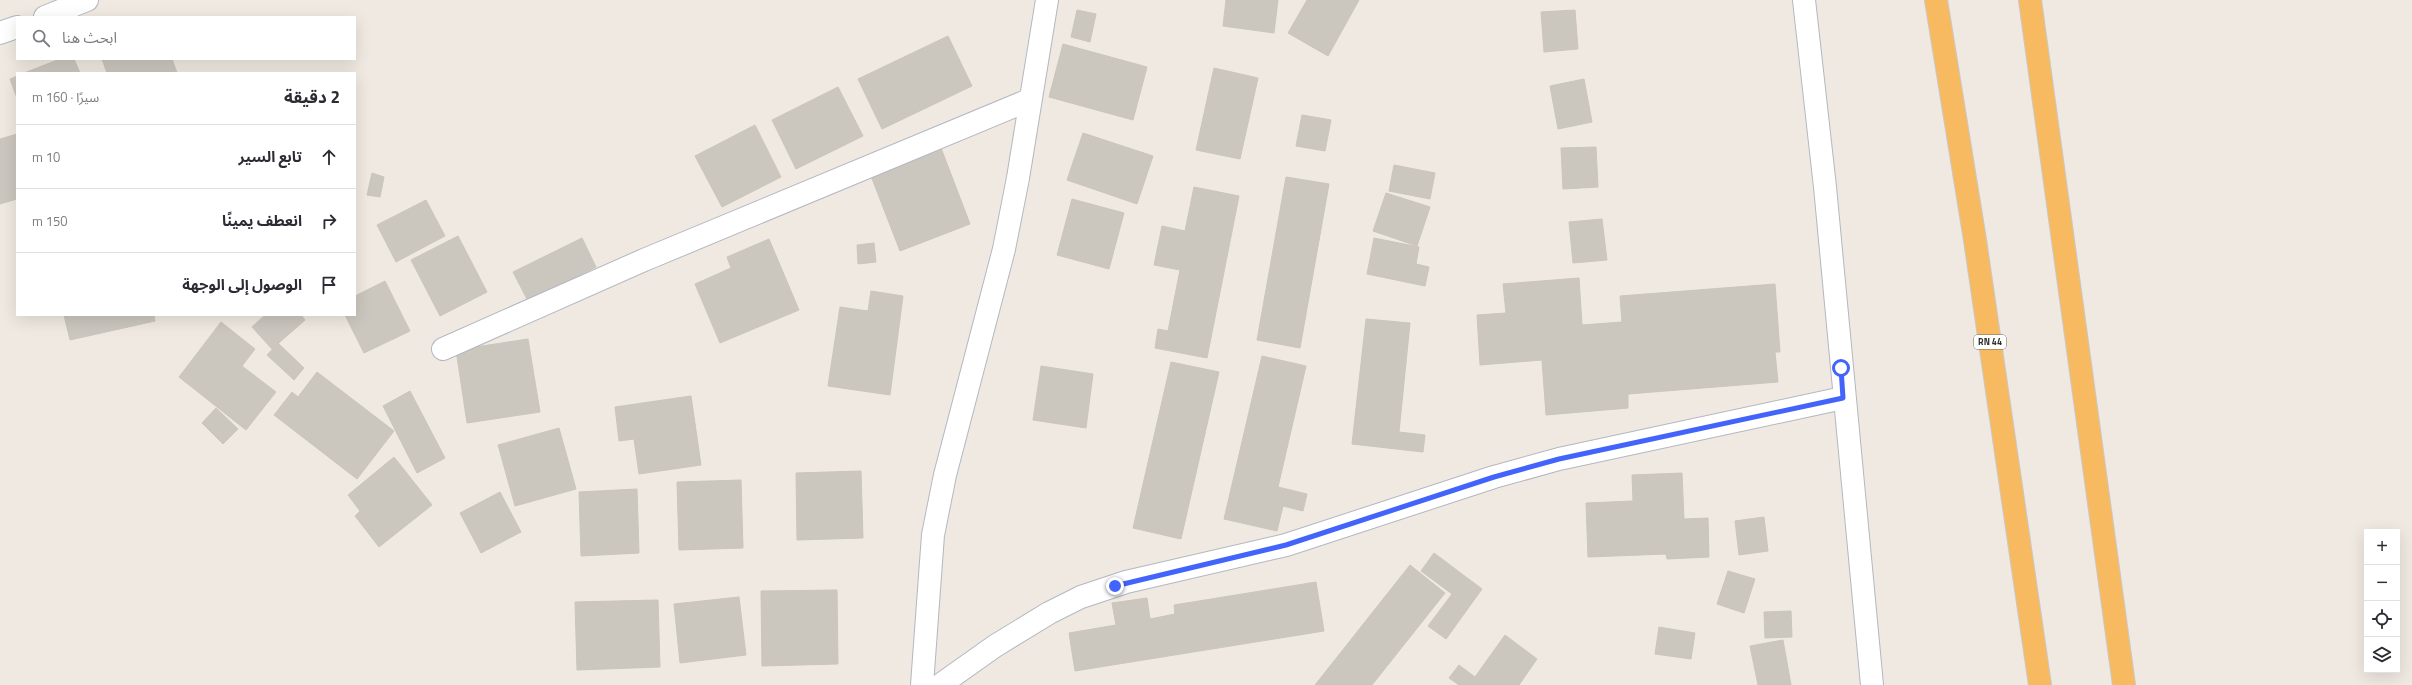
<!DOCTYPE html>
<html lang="ar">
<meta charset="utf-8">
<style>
body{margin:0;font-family:"Titillium Web","Noto Sans Arabic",sans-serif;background:#f7f7f7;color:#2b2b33;direction:rtl}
.controls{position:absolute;right:12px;bottom:12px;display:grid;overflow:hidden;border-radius:0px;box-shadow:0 4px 16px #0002}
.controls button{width:36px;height:36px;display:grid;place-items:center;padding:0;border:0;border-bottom:1px solid #e1e1e2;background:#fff;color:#2b2b33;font:20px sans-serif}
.stop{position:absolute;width:12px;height:12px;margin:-9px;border:3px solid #4264fb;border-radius:50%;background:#fff}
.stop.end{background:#4264fb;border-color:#fff;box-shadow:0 1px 4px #0008}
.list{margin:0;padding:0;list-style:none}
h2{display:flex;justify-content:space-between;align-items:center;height:52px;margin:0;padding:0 16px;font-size:17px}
h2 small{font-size:13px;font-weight:400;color:#7c7c81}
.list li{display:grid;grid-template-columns:26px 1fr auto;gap:12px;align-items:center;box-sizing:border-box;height:64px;padding:0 16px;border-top:1px solid #e1e1e2}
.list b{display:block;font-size:15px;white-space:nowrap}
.list em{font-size:13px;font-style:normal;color:#7c7c81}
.icon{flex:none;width:22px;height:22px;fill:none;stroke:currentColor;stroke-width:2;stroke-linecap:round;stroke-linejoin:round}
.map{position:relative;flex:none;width:2412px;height:685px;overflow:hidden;direction:ltr}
.search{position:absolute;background:#fff;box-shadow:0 4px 16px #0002;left:16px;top:16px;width:340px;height:44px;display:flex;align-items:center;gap:10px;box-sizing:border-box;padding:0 14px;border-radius:0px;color:#7c7c81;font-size:15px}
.panel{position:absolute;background:#fff;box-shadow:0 4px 16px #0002;left:16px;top:72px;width:340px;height:244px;border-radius:0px;direction:rtl}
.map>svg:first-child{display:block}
.building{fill:#cbc7bf;stroke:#cbc5ba}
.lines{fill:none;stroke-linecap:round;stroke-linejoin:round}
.minor-casing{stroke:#b4b7c1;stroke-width:24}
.trunk-casing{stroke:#c9c9c9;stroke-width:24}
.minor{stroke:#fff;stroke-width:22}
.trunk{stroke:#f8ba60;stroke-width:22}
.route{stroke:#4264fb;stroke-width:5}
.labels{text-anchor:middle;stroke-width:3;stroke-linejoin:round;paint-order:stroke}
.shield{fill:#fff;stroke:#6d6d6d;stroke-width:1}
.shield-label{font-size:9px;font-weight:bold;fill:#2e2e2e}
</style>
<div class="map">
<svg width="2412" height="685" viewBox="0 0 2412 685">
<rect width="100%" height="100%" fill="#efe9e1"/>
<path class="building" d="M1226,0H1278L1274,33L1223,26Z
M1307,0H1359L1328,56L1288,33Z
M1077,10L1096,14L1090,42L1071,37Z
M1575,10L1578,49L1544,52L1541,12Z
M948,36L972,86L882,129L858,79Z
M1063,44L1147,67L1133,120L1049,97Z
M60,59H74L80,73H24Z
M102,59H172L177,73H107Z
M1214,68L1258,78L1240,159L1196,150Z
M17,76V98L10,79Z
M1584,79L1592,122L1558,129L1550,86Z
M838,87L863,136L796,169L772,120Z
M1302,115L1331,120L1325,151L1296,146Z
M755,125L781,177L722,207L695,156Z
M1083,133L1153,156L1137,204L1067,180Z
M17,134V199L0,204V139Z
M1596,147L1598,187L1563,189L1561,148Z
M941,148L970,224L900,251L871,176Z
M1394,165L1435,173L1430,199L1389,191Z
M372,173L384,177L380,197L367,195Z
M1286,177L1329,184L1300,348L1257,340Z
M1194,187L1239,196L1207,358L1155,348L1158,329L1168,331L1180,270L1154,265L1162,226L1185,231Z
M1386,193L1430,207L1417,246L1373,231Z
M1072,199L1124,213L1109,269L1057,255Z
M426,200L445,236L396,262L377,225Z
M1602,219L1607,260L1573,263L1569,222Z
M458,236L487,292L440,316L411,260Z
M582,238L596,267L528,301L513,272Z
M1374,238L1419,247L1416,264L1429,267L1425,286L1367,274Z
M769,239L799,310L720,343L695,284L731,268L727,257Z
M874,243L876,262L858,264L857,245Z
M1579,278L1582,325L1622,322L1620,296L1775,284L1780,352H1775L1778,382L1628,394V408L1546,415L1542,360L1480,365L1477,315L1506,313L1503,284Z
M385,281L410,331L364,353L345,315H355V296Z
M871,291L903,296L890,395L828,386L840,307L868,311Z
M64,315H154L155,321L70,340Z
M265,315H301L305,320L272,349L252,327Z
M1366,319L1410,323L1399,432L1425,435L1423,452L1352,444Z
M221,322L255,349L242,366L276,392L246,430L179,377Z
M528,339L540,412L467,423L456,350Z
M278,343L304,368L294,380L267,355Z
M1262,356L1306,366L1278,487L1307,494L1303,511L1283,506L1277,531L1224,519Z
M1171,362L1219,372L1181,539L1133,528Z
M1041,366L1093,374L1086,428L1033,420Z
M317,372L394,431L357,479L274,415L292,392L298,397Z
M410,391L445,458L417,473L383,406Z
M691,396L701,465L639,474L634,439L619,441L615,407Z
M216,408L238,429L223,444L202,423Z
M559,428L576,489L515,506L498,445Z
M394,457L432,505L379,547L355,516L360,511L348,495Z
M861,471L863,538L797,540L796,473Z
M1682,473L1684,519L1708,518L1709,557L1667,559L1666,554L1588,557L1586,503L1633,501L1632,475Z
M741,480L743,548L679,550L677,482Z
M637,489L639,553L581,556L579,492Z
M500,492L521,532L481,553L460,513Z
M1764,517L1768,551L1739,555L1735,521Z
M1434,553L1482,589L1446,639L1428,626L1452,594L1421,571Z
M1410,565L1445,593L1372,685H1315Z
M1728,571L1755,579L1744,613L1717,604Z
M1316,582L1324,631L1075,671L1069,633L1116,625L1112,603L1147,598L1150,619L1175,614L1174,605Z
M837,590L838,664L762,666L761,591Z
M739,597L746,655L680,663L674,604Z
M658,600L660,667L577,670L575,602Z
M1791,611L1792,637L1765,638L1764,612Z
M1659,627L1695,633L1691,659L1655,654Z
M1505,635L1537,659L1519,685H1459L1449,678L1459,665L1475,677Z
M1783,640L1791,685H1758L1750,646Z"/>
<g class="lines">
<defs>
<path id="minor" d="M1804,0L1825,187L1872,685
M45,17L87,0
M0,33L17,27
M443,349L644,260L1029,100
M922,685L933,535L945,475L1004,249L1018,178L1047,0
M940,685L995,646L1049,613L1081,597L1126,582L1286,545L1494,477L1559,459L1843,398"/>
<path id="trunk" d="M1936,0L1975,240L2040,685
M2030,0L2124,685"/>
</defs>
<use href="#minor" class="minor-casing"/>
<use href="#trunk" class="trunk-casing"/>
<use href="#minor" class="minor"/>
<use href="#trunk" class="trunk"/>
</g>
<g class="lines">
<path class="route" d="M1115,586L1286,545L1494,477L1559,459L1843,398L1841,368"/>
</g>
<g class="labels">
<rect class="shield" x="1974" y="335" width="32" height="14" rx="3"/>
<g class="shield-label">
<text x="1990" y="345">RN 44</text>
</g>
</g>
</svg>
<div class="controls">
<button>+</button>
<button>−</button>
<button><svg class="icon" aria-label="locate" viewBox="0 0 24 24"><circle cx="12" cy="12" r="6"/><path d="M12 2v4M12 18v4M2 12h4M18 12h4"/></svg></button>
<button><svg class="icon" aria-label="layers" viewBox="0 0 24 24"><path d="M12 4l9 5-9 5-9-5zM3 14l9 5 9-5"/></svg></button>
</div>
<div class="stop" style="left:1841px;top:368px"></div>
<div class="stop end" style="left:1115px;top:586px"></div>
<div class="search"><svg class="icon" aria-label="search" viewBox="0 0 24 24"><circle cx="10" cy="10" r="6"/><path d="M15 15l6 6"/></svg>ابحث هنا</div>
<section class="panel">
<h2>2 دقيقة<small>سيرًا · 160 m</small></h2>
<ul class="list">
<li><svg class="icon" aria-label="ahead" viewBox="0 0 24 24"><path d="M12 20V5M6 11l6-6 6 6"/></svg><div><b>تابع السير</b></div><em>10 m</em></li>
<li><svg class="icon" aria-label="right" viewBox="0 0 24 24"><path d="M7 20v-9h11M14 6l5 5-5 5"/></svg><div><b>انعطف يمينًا</b></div><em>150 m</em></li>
<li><svg class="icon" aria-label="arrive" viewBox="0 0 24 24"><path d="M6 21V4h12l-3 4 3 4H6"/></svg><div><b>الوصول إلى الوجهة</b></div></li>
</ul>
</section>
</div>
